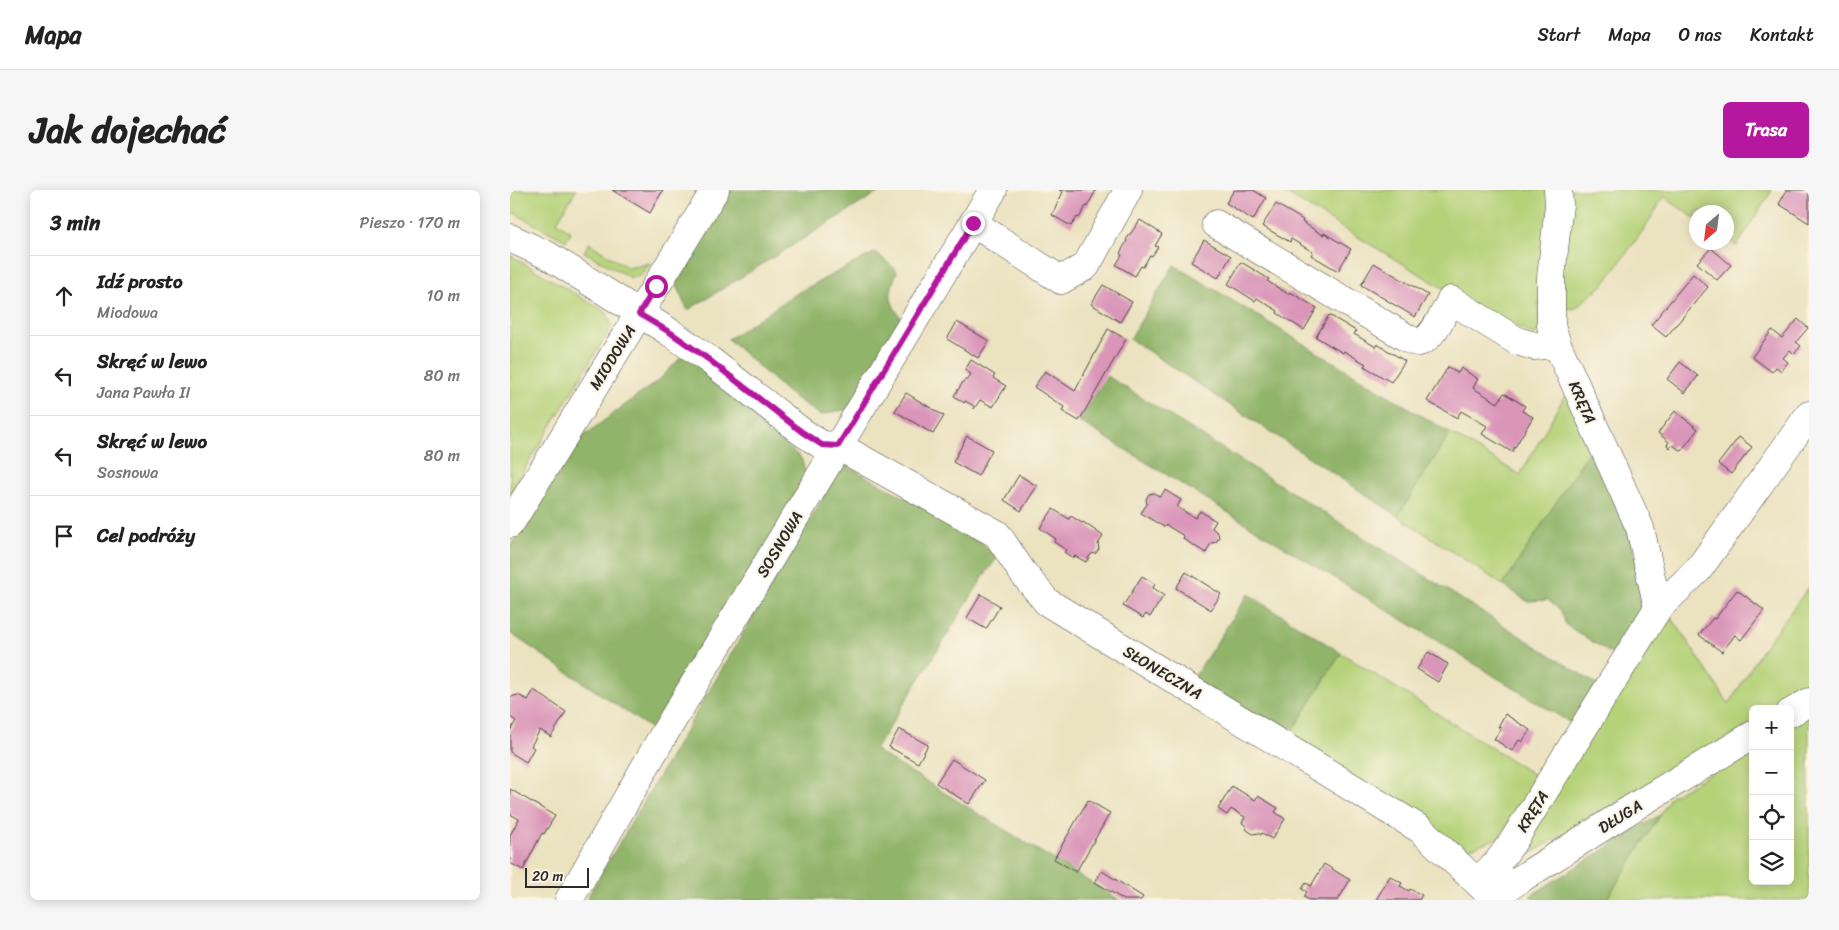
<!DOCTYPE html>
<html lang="pl">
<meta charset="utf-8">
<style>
body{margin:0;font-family:Sriracha,sans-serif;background:#f6f6f6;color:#222}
.controls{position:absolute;right:15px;bottom:15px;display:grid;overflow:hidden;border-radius:8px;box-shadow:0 2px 12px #0003}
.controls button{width:45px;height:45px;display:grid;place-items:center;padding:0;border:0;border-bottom:1px solid #e0e0e0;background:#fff;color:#222;font:25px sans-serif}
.compass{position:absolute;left:1179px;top:15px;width:45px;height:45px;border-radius:50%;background:#fff;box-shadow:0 2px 12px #0003;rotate:208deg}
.scale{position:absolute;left:15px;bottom:12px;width:64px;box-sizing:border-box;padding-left:5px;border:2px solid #2b2b2b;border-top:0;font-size:14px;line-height:18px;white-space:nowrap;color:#2b2b2b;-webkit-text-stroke:4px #fcf5e5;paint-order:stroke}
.stop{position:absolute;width:15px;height:15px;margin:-11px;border:4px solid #b5179e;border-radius:50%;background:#fff}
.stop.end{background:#b5179e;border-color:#fff;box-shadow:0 1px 5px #0008}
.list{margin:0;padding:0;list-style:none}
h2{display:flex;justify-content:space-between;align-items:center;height:65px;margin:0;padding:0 20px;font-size:21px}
h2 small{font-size:16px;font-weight:400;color:#767676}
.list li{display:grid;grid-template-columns:32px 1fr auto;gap:15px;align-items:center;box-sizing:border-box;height:80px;padding:0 20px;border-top:1px solid #e0e0e0}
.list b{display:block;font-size:19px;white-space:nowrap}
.list p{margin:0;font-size:16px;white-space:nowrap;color:#767676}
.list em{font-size:16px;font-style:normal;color:#767676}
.icon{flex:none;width:28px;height:28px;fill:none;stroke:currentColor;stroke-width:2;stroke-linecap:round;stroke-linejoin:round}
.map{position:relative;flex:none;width:1299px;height:710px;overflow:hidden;border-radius:8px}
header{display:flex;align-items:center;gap:30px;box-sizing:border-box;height:70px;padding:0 25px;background:#fff;border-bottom:1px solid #e0e0e0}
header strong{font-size:24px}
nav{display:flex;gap:28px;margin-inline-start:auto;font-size:18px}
.intro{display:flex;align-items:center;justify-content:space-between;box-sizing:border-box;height:120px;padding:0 30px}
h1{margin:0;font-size:35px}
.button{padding:12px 22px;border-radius:8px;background:#b5179e;color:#fff;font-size:18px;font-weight:700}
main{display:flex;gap:30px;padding:0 30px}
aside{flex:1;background:#fff;border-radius:8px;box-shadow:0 2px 12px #0003}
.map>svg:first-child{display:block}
.green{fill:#b5d279;stroke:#707e52}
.forest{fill:#90b469;stroke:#5e704a}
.building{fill:#da96b9}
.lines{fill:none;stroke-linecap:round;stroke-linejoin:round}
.minor-casing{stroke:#484641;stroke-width:29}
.minor{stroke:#fff;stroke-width:28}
.route{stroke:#b5179e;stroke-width:6}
.labels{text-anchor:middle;stroke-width:4.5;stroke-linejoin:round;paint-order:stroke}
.street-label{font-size:16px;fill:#2b2b2b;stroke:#fcf5e5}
</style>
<header>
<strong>Mapa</strong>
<nav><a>Start</a><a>Mapa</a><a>O nas</a><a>Kontakt</a></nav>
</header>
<div class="intro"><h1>Jak dojechać</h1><a class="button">Trasa</a></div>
<main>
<aside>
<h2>3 min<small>Pieszo · 170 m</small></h2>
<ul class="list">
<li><svg class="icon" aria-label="ahead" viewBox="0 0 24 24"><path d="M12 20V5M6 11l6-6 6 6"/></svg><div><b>Idź prosto</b><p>Miodowa</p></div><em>10 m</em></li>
<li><svg class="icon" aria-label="left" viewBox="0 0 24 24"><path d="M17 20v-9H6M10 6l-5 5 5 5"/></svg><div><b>Skręć w lewo</b><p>Jana Pawła II</p></div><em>80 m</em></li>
<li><svg class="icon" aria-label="left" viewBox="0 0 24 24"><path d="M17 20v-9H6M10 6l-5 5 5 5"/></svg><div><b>Skręć w lewo</b><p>Sosnowa</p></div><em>80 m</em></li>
<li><svg class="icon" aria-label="arrive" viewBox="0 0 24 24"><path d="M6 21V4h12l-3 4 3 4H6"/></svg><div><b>Cel podróży</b></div></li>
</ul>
</aside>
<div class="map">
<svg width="1299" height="710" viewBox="0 0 1299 710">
<rect width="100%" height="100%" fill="#fcf5e5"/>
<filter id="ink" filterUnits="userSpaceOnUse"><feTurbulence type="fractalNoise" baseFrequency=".02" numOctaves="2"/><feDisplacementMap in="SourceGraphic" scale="10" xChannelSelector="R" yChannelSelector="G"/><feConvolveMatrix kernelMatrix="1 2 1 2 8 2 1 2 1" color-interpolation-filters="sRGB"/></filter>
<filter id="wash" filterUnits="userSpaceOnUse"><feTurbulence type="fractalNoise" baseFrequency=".0096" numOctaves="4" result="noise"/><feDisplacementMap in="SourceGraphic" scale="20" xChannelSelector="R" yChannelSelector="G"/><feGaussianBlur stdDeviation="1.12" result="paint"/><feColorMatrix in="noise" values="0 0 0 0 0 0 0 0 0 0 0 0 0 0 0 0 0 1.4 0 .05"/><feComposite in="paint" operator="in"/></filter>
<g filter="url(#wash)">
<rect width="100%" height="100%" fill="#ebe2c0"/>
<path class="green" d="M0,0H66L47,32L61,42L56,51L0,21Z
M770,0H1262L1227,56L1217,49L1216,22H1186V29L1154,7L1134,39L1094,94L1064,119L1028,113L1032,140L1024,145L951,109Z
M79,53L118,78L141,73L130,86L121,88L74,62Z
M0,65L97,123L102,136L0,303Z
M1059,198L1083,255L993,395L888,326L940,243L1010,285Z
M1299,397V500L1267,519H1243V533L996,678L1153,437L1162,428L1219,514L1251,461Z
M831,463L1029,588L988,648L958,659L778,548Z
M1299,526V710H1096L1151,624L1160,607L1243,558V691H1280V536Z"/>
<path class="forest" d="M220,0H372L178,120L173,111L165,88Z
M366,62L387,81C379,104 377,108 391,128L339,219L310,225L277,202L218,149L289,102Z
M664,75L940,243L888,326L620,149Z
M174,164L281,245L274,254L291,268L296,285L146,542L0,443V357L64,253L150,189Z
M597,186L1088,495L1064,535L569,231Z
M1083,255L1123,353L1133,420L1105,466L1056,435L1051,421L1038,410L1017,411L993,395Z
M333,274L464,345L487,368L475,384L365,560L609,710H79L77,708Z
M738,404L831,463L778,548L683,489Z
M1151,624L1096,710H1025L1020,706Z"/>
<g id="blocks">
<path class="building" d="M102,0H153L140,23Z
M549,0H586L577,17L576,16L569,28L567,27L561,36L542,25L553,2Z
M724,0H743L756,8L743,30L716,13Z
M1277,0H1299V33L1269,14Z
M766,14L793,30L792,32L813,45L814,43L841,59L828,81L801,65L803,62L781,49L780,52L752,36Z
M630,30L652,44L645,56L648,57L642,66L640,65L633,77L631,76L625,86L606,75L612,65L610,63L617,51L616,50Z
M694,50L721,66L708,88L681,72Z
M1201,58L1221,75L1207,90L1187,73Z
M731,72L759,89L757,91L778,104L780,102L807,118L794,140L767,123L768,121L747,108L745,111L718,94Z
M864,73L918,105L905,127L851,95Z
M1183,84L1198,97L1156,147L1141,135Z
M593,95L622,112L610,132L581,114Z
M819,125L846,141L844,144L866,157L867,154L895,171L881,192L854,176L856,174L834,161L833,163L806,147Z
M1288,129L1298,138L1286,152L1291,156L1284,164L1280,160L1273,168L1278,172L1271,181L1266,177L1262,182L1242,167L1262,140L1272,148Z
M447,132L479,151L468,168L437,149Z
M598,139L616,149L569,231L552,221L554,217L524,197L535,181L565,201Z
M461,170L485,185L483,188L496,196L483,217L470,210L464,219V216L455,211L454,213L444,206L455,189L457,191L461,184L455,180Z
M1170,172L1188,186L1175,203L1157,189Z
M938,177L948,183L951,178L968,189L963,198L988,213L994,203L1015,216L1012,221L1023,227L1002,262L972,244L977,236L951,221L947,228L917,211Z
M396,203L434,226L423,244L385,221Z
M1165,221L1188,239L1171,261L1163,255L1160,258L1157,255L1159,252L1148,243Z
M457,246L482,260L468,286L443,272Z
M1229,247L1242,257L1221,284L1208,274Z
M509,285L527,296L511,321L494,310Z
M655,300L671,310L667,317L685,328L690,321L706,331L702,338L708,343L709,347L706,352L701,353L696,363L673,349L674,346L656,335L654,337L631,323L637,314L636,309L639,304L644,303L650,307Z
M543,319L559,329L561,326L572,333L573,332L593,346L588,354L589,359L586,363L581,364L576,372L565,366L563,368L554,362L556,360L544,352L546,349L530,338Z
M676,382L711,404L701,420L666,398Z
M632,386L645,394L643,398L654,405L640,427L636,424L633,428L613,416Z
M1227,400L1254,420L1231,450L1225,445L1212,462L1189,445L1203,428L1205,429Z
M471,404L490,416L476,439L457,428Z
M918,462L938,474L928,492L907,479Z
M24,500L56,522L41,547L30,540L21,556L24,558L16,572L0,562V541L6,531L0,527V507L8,505L18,510Z
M995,524L1020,540L1012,552L1009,550L1002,561L984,549L991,538L988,537Z
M389,539L418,555L408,573L379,557Z
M442,569L475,590L459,614L426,593Z
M722,596L745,610L748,606L768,618L765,622L775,629L762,649L752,643L751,645L748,643L743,644L737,640L735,635L732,633L735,627L721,619L717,625L708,619Z
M0,599L45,626L34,644L32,643L13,680L0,673V645L9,629L0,624Z
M578,610L600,623L566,682L544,669Z
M814,674L840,690L828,710H799L794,707L797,702L792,699L796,693L801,696Z
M592,681L633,707L631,710H614L585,692Z
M880,686L892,693L890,696L899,701L900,699L912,705L909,710H866Z"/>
</g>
</g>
<g filter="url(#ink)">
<use href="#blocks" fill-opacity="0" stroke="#484641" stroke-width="1"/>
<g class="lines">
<defs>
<path id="minor" d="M463,33L551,90L576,76L618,0
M706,34L897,148C900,150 905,152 909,152C922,150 935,121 941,110L1007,151L1024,156L1047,154
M0,48L37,65L161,143L198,169L292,242L312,255L328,256L487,344L513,383L537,412L910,639L983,707
M0,334L205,0
M1148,418L1188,380L1299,225
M1280,523L1299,512
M968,691L987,673L1002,653L1148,418L1130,338L1047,154L1041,136V87L1049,15L1048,0
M59,710L151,549L483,0
M979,710L1012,688L1132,612L1243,545"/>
</defs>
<use href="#minor" class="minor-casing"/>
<use href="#minor" class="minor"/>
</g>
</g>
<g class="lines" filter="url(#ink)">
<path class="route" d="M146,96L129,124L161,143L198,169L292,242L312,255L328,256L463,33"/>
</g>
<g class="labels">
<g class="street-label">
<text transform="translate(102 167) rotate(-58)" y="6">MIODOWA</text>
<text transform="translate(1073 212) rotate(66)" y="6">KRĘTA</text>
<text transform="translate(269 354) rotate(-59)" y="6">SOSNOWA</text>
<text transform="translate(653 482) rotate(31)" y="6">SŁONECZNA</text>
<text transform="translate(1022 621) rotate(-58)" y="6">KRĘTA</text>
<text transform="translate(1110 626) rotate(-32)" y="6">DŁUGA</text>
</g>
</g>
</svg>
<div class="controls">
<button>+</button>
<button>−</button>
<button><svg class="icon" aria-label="locate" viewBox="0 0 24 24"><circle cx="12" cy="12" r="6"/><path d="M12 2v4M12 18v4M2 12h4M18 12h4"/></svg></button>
<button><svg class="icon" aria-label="layers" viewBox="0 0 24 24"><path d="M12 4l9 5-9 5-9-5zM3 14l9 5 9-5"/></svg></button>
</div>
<svg class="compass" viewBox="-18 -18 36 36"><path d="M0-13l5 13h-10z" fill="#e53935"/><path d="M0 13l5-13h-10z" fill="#767676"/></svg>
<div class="scale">20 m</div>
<div class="stop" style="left:146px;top:96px"></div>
<div class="stop end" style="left:463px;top:33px"></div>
</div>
</main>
